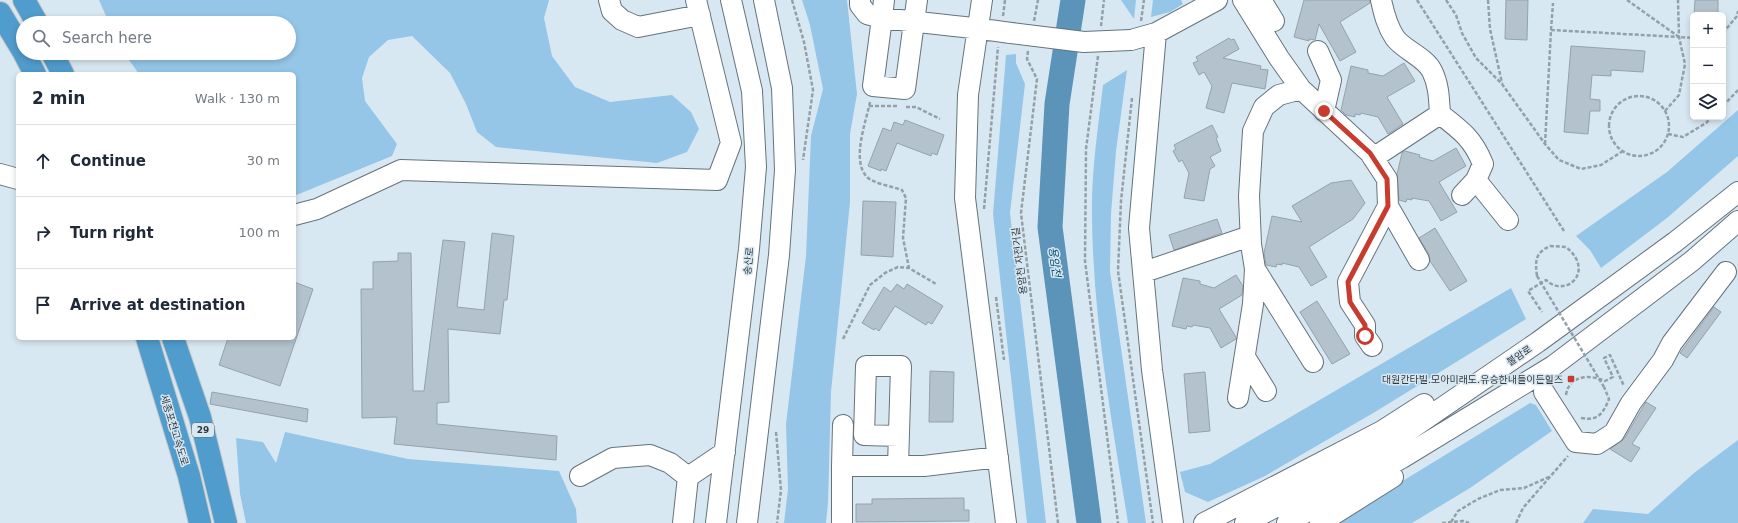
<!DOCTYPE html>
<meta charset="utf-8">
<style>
body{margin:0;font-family:"DejaVu Sans","Noto Sans KR",sans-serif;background:#f6f6f7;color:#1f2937}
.controls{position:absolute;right:12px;top:12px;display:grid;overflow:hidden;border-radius:6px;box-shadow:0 2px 6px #0003}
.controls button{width:36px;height:36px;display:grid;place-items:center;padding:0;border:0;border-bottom:1px solid #e0e1e3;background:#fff;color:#1f2937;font:20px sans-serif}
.stop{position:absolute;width:12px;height:12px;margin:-9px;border:3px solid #c83b2f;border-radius:50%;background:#fff}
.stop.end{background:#c83b2f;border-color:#fff;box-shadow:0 1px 4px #0008}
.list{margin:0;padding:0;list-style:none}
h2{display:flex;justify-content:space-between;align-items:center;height:52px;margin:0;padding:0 16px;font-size:17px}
h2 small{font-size:13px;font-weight:400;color:#747a83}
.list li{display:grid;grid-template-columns:26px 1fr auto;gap:12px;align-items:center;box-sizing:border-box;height:72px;padding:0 16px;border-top:1px solid #e0e1e3}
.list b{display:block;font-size:15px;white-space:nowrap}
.list em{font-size:13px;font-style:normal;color:#747a83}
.icon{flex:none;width:22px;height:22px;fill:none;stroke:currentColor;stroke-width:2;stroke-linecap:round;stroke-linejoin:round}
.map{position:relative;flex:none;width:1738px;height:523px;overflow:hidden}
.search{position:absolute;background:#fff;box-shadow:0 2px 6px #0003;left:16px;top:16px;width:280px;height:44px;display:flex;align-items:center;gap:10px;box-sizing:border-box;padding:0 14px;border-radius:22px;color:#747a83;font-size:15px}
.panel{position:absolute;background:#fff;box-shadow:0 2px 6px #0003;left:16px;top:72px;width:280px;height:268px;border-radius:6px}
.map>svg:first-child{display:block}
.green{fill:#95c6e8}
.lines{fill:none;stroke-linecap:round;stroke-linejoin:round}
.river{stroke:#5c94b9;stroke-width:25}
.building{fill:#b3c2cc;stroke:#94a2ac}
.minor-casing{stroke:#65737c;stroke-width:22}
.highway-casing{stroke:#c6c7c8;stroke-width:24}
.path{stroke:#94a0a8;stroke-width:2.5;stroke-dasharray:4 2;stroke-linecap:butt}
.minor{stroke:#fff;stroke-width:20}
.highway{stroke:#509ccd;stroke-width:22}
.minor-bridge-casing{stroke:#65737c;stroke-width:22;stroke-linecap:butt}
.path-bridge{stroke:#94a0a8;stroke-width:2.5;stroke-dasharray:4 2;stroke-linecap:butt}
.minor-bridge{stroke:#fff;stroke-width:20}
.route{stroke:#c83b2f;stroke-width:5}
.poi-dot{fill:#c83b2f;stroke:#d8e8f2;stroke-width:1.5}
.labels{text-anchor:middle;stroke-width:3;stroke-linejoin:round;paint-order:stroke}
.shield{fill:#d8e8f2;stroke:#646d73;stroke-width:1}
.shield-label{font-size:9px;font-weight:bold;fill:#32383c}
.street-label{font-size:10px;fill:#32383c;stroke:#d8e8f2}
.poi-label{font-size:10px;fill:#32383c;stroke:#d8e8f2;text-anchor:end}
.water-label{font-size:11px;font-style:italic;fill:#004b70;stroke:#d8e8f2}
</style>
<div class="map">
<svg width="1738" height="523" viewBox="0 0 1738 523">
<rect width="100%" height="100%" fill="#d8e8f2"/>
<path class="green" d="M99,0H549L544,18L552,56L575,87L610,102L672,95L691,112L699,129L687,152L657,163L496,147L477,132L466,104L450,73L412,36L388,40L369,57L362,78L365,101L397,144L392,156L294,196V74H139L124,53H289V23H109Z
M802,0H847L857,94L850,134V202L831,392L828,503L826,523H784L788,489L786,424L806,256L811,136L823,89L810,25Z
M1121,0H1136L1134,19Z
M1153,0H1181L1183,4L1170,12L1151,17Z
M1016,54V63L1025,84L1010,213L1046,523H1027L993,214L1006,55Z
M1127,70L1116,151L1111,214L1110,271L1146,523H1128C1112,422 1093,320 1092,217C1091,173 1098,129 1103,85Z
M1738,110V156L1667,218L1601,268L1590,250L1576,236L1667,172Z
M1511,288L1526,319L1375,412L1265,476L1208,502L1185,492L1180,472L1210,464Z
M1530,403L1536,405L1552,431L1470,488L1412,523H1334Z
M285,432L408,459L559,471L576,509L577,523H246L240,494L236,438L263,442L276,463Z
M1738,440V523H1583L1593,509L1648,514L1694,473Z"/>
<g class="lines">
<path class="river" d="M1073,0L1057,104L1050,227L1089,523"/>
</g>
<path class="building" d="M1304,0H1370V3L1340,22L1356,52L1340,61L1319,24L1315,40L1309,39V41L1294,37Z
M1506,0H1528L1527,40L1505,39Z
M1695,0H1718V15H1694Z
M1229,38L1231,40L1234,39L1239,49L1223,58L1261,66L1260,69L1268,70L1265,89L1232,83L1224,113L1206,108L1212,86L1204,72L1199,75L1193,63L1198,61L1196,57Z
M1571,46L1645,51L1643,72L1611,70V76L1592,75L1590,99L1600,100V111H1590L1588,134L1564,132Z
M1404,63L1415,81L1387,97L1403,124L1388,134L1378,117L1361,113L1360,115L1355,114V117L1346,115L1341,110L1351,66L1368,70V73L1383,76Z
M905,120L944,135L937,155L932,153L931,156L897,143L886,171L881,169V171L868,166L883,128L891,131L894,122L903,125Z
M1212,125L1218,137L1216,138L1221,151L1210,157L1215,166L1210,169L1204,201L1184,198L1189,173L1182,160L1179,162L1173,151L1176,149L1174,145Z
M1456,148L1466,166L1439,182L1457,212L1441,221L1429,201L1412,198V200L1407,199L1406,202L1399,200L1397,174L1402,153L1405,151L1420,155L1419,157L1433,161Z
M1351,180L1365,203L1353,219L1309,247L1327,277L1311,286L1299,267L1282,263V265L1277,264L1276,267L1266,265L1264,253L1272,216L1302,222L1292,206L1331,183Z
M863,201L896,202L893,257L861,255Z
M1217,219L1222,233L1174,250L1169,235Z
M1435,228L1467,281L1450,291L1430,261L1429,254L1419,238Z
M492,233L514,236L507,300H504L500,334L448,329L449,402L437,403V424L557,436L556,460L394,444L397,417L362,418L361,289H373V262L398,261V253H411L413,391H424L443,240L465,242L457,307L484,310Z
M1236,275L1243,286L1242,295L1219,309L1236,337V339L1221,348L1210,328L1193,325L1192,327L1187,326L1186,329L1172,326L1183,278L1200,281V284L1214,288Z
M294,282L313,289L280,386L219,365L228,338H294Z
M897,284L904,289L907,284L943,306L932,324L928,322L926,325L895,306L879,331L875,328L874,330L862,323L884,287L891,292Z
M1317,301L1350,354L1332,364L1300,312Z
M1714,307L1721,312L1687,358L1680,353Z
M930,371L954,372L953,422H929Z
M1205,372L1210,431L1189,433L1184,374Z
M212,392L308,409L307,422L210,404Z
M1646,402L1656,408L1632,444L1640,448L1631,462L1610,449L1624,439Z
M964,498V510H969V521L856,522V504H872V499Z"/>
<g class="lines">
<defs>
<path id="minor" d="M609,0L612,11L622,20L638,27L700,15
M860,0V5L867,14L882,18L884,0
M917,0L905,89L873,86L882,18C925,23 968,27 1011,33
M982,0L968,95L965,198L1006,523
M1243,0L1279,58L1301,89L1370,153L1387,179L1388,206L1348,282L1350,302L1365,325V336L1372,346
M1261,0L1274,21
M1156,33L1139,228L1152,370L1173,523
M1131,40L1156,33L1217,0
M1318,51L1331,80L1324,111
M1440,114C1461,130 1473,139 1483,164L1476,180L1462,195
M1373,158L1440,114C1439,99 1439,85 1432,71C1425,57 1404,50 1395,38C1387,26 1384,14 1381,0
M0,174L18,179
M1476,180L1508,220
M1388,206L1419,260
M294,215L317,209L401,170L717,180L731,143L696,0
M1255,269L1313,362
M1144,272L1250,236
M1245,357L1266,391
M1544,392L1576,442L1597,444L1614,433L1631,403L1663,360L1672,343L1726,272
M1238,398L1253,304L1255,269L1251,244L1249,196L1253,131L1264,107L1279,95L1301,89
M842,466L843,425
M898,466L901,366H866L864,435L899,436
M580,476L613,458L650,455L670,463L688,477
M683,523L688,477L725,452
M716,523L749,249L756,167L752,91L731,0
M747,523L779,255L785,170L782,88L764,0
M842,523V466H924L998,457
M1204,523L1382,431L1424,404
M1245,523L1310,489L1392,442L1538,342L1675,242L1738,192
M1287,523L1402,458L1553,366L1692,261L1738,221
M1320,523L1393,477"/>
<path id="highway" d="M24,0L37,23
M0,13L23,51
M24,53L35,74
M52,53L63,74
M147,338L189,476L200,523
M173,338L200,417L226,523"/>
</defs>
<use href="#minor" class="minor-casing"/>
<use href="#highway" class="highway-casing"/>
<path class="path" d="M792,0L804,42L813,90L803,160
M1417,0L1564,231
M1446,0L1456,15L1462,33L1476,58L1502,84L1545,144L1559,160L1581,169L1601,165L1623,151
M1488,0L1490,29L1502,83
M1627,0L1679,37L1693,38
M1003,16L1005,0
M1034,21L1038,0
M1141,21L1144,0
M1101,26L1104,0
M1551,30L1553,3
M1723,33L1737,16L1738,11
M1028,51L1027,59L1037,79L1021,213L1058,523
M1098,56L1086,149L1085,261L1118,523
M1609 126a30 30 0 1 1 60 0a30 30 0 1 1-60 0Z
M1132,98L1121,201L1118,271L1153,523
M870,102C866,122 851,161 867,177C872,183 894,187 902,190L906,198L903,238L909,268L936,284
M869,106H897
M1723,106L1738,90
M906,107H916L940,119
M1665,111L1679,95L1685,64L1679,37
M1668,134L1683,137L1706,123L1712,117
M1545,144L1551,30L1679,37L1678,0
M984,209L998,47
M1537,276C1535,261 1535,253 1550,246L1566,247C1596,271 1566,299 1546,280L1528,291L1542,312
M996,297L1004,360
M843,339L870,285L885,273L898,267L909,268
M1566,395C1569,375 1590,374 1605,381L1613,377L1604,358L1610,355L1624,386
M1581,418C1598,421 1603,414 1609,399L1604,387
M776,432L781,490L777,523
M1451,522L1458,511L1478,499L1500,490L1524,488L1549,477
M1442,523L1463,521L1469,523
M1516,523L1523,508L1568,456"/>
<use href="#minor" class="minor"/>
<use href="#highway" class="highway"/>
<defs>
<path id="minor-bridge" d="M1011,33L1084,42L1131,40"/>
</defs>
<use href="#minor-bridge" class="minor-bridge-casing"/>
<path class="path-bridge" d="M1537,276L1604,387"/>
<use href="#minor-bridge" class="minor-bridge"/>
</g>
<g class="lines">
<path class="route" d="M1324,111L1370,153L1387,179L1388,206L1348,282L1350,302L1365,325V336"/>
</g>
<rect class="poi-dot" x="1567" y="375" width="8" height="8" rx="2"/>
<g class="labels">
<rect class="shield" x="192" y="423" width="22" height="14" rx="3"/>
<g class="shield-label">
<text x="203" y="433">29</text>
</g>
<g class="street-label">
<text transform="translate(748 261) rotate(-84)" y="4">송산로</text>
<text transform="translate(1019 261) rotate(-97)" y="4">용암천 자전거길</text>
<text transform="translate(1519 355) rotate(-34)" y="4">불암로</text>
<text transform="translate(175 430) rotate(73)" y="4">세종포천고속도로</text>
</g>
<g class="poi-label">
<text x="1563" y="383">대원칸타빌.모아미래도.유승한내들이든힐즈</text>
</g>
<g class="water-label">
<text transform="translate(1055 262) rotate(82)" y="4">용암천</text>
</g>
</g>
</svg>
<div class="controls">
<button>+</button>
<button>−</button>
<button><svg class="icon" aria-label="layers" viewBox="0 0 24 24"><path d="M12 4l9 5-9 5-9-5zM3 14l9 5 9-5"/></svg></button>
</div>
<div class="stop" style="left:1365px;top:336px"></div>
<div class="stop end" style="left:1324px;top:111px"></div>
<div class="search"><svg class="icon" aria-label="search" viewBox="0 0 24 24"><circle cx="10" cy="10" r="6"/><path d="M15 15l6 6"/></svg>Search here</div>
<section class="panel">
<h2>2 min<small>Walk · 130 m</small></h2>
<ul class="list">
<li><svg class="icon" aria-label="ahead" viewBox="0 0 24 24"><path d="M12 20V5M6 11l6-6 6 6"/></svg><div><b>Continue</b></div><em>30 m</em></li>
<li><svg class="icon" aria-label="right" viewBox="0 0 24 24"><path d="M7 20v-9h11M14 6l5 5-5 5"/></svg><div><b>Turn right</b></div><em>100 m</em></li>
<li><svg class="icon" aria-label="arrive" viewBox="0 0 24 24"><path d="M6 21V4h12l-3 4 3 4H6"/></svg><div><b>Arrive at destination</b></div></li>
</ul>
</section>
</div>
